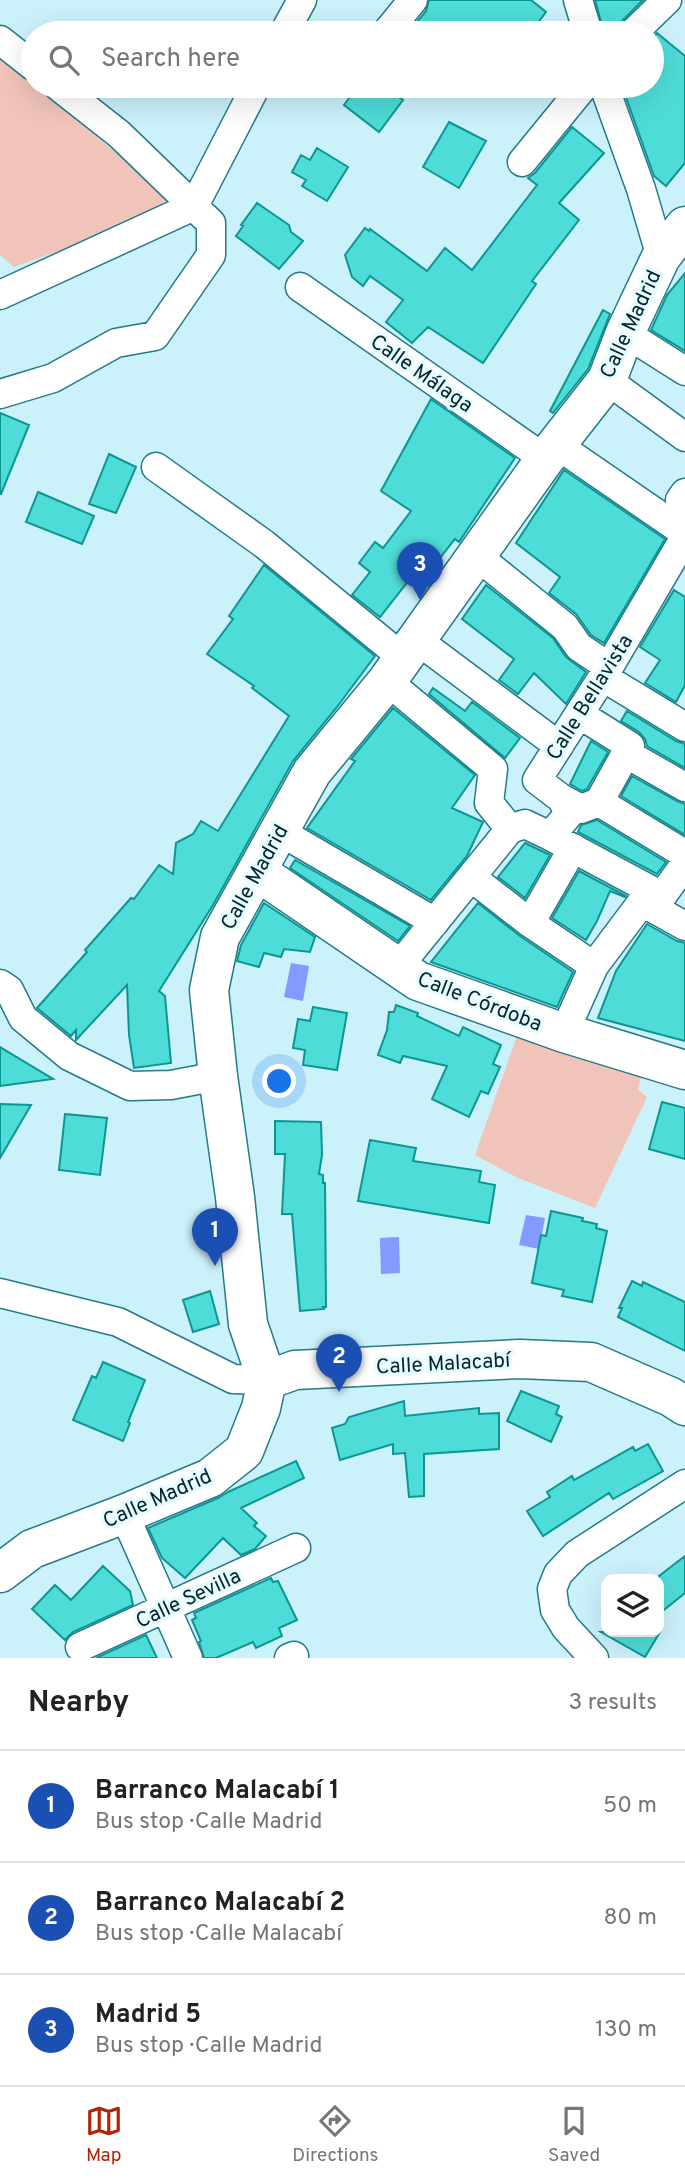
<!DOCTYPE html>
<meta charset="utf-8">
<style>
body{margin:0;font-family:Overpass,sans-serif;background:#f2f2f2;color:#222}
.controls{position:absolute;right:21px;bottom:21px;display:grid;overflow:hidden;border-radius:14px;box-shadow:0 7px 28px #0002}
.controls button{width:63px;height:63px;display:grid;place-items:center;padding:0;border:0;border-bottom:2px solid #e0e0e0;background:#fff;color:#222;font:35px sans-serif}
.you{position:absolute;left:280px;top:1082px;width:24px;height:24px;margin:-18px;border:5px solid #fff;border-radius:50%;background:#1a73e8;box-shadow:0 0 0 10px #1a73e833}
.badge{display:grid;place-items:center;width:46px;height:46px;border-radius:50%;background:#b02306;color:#fff;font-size:23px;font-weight:700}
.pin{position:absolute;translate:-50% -58px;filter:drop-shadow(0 2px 4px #0008)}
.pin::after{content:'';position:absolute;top:37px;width:24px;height:21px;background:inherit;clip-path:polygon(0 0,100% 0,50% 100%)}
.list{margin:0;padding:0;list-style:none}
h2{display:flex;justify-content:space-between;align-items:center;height:91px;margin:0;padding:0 28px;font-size:30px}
h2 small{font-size:23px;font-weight:400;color:#767676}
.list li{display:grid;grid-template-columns:46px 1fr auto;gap:21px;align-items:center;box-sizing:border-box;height:112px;padding:0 28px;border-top:2px solid #e0e0e0}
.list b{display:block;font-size:26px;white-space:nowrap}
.list p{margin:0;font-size:23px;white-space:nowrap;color:#767676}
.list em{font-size:23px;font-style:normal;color:#767676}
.icon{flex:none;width:38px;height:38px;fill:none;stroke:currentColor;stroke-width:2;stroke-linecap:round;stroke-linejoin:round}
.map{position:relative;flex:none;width:685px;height:1658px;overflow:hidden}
.search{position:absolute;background:#fff;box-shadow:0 7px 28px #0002;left:21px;right:21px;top:21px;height:77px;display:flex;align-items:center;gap:18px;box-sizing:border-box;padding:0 24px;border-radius:38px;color:#767676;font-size:26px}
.sheet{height:427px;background:#fff}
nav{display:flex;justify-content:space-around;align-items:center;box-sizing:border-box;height:98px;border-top:2px solid #e0e0e0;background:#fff;font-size:19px;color:#767676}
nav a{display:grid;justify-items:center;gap:4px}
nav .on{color:#b02306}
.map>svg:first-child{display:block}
.green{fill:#f1c4ba}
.water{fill:#839aff}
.building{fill:#4edcd8;stroke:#0c9693;stroke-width:2}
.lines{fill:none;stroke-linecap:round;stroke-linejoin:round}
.street-casing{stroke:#237a89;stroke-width:31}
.secondary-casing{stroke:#237a89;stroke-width:41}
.street{stroke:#fff;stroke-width:28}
.secondary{stroke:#fff;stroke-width:38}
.labels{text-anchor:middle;stroke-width:7;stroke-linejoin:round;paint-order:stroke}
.street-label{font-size:21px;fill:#03262d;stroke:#e8fbff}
</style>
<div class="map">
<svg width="685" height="1658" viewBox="0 0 685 1658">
<rect width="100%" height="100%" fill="#cbf1fa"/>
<path class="green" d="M0,57L33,83V86H36L172,199L114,231L14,267L0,255Z
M517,1036L641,1077L638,1090L647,1097L595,1208L518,1178L475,1155Z"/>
<path class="water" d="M291,963L309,966L303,1001L284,997Z
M526,1215L545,1218L539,1249L519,1245Z
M399,1237L400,1273L381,1274L380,1238Z"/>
<path class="building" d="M429,0H531L546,12L530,33H419L412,28L426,11Z
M595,0H643L621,22L617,33H604Z
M657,33L685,56V163L666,186L654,176L622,86H652V38Z
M358,86H384L403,100L379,132L344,105Z
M449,122L486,141L459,188L423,167Z
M572,127L604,153L559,203L579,220L532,281L536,284L483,363L428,327L412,343L386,322L403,300L370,276L363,286L352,277L345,255L365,228L369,231L370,229L427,271L445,248L472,270L537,185L528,178L535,173Z
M317,148L348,167L327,201L302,186L306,180L292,172L301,155L310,160Z
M257,203L289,225L291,232L303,241L279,269L236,236L243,226L241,225Z
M685,273V351L651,330L667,295Z
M603,310L610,314L588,369L553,413L550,411Z
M431,399L515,458L459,542L455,539L421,582L413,575L380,617L352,595L370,572L359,563L375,542L383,548L411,511L381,491Z
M0,413L29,425L1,494H0Z
M109,454L136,467L116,513L89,504Z
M564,470L665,539L604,643L591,635L576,614L549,593L560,577L516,543Z
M38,492L94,516L82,544L26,522Z
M264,565L375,656L337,707L293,761L213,905L159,991L165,996L171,1063L134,1068L129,1035L127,985L76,1040V1030L71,1036L37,1008L87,952L85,950L131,898L134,899L159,865L173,874L176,843L193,834L201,821L218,831L289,716L252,688L254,686L207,654L233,619L229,616Z
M486,585L553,638L566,657L586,672L566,704L534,673L518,694L499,680L514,659L462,619Z
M674,590L685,597V685L676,702L645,683L660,660L640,647Z
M433,688L465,711L472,702L520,738L505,758L429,694Z
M393,708L475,775L452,808L483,822L467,856L431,900L307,828L355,761L351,759Z
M627,711L676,741L685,744V768L647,746L645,739L639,732L621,721Z
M591,741L608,752L587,789L582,791L570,784Z
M632,776L677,801L685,804V835L621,796Z
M597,820L666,862L657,874L578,832L581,825Z
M525,843L550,855L525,898L498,877Z
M295,860L410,926L398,941L290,868Z
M579,871L626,896L625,897L610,891L597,921L586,940L552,918Z
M264,903L315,937L310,952L284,949L281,957L264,953L259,967L237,961L241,945Z
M478,903L520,936L573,972L557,1007L431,962Z
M647,924L677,941L685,943V1041L598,1018L616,971Z
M396,1005L418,1013L417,1016L459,1036L463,1027L501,1045L493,1064L500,1067L488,1094L481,1091L469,1117L432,1099L447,1066L403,1056L400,1063L378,1055L387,1030L389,1012H394Z
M313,1007L347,1013L337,1070L303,1065L305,1050L293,1048L298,1019L310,1021Z
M0,1047L53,1079L0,1086Z
M662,1102L685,1108V1159L649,1149Z
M0,1104L31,1105L0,1158Z
M65,1114L107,1118L100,1175L59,1170Z
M275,1121L321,1122L322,1155L319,1174L323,1175V1183H325L326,1307H323L324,1309L300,1311L292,1214H282L285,1154H275Z
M370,1140L416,1148L413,1161L481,1171L479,1182L495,1185L489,1223L358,1201Z
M551,1211L583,1218L582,1221L597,1224L596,1228L607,1231L592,1302L562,1296L564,1290L532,1283L541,1235L546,1236Z
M632,1281L642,1286L643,1282L685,1302V1351L618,1317L622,1308H619Z
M210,1291L219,1324L193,1332L183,1300Z
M103,1362L145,1380L128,1422L130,1423L123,1441L73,1420L92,1376L96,1378Z
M521,1391L559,1406L556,1414L562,1417L551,1442L507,1421Z
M404,1401L405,1416L479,1408V1414L499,1413V1449L424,1454V1496L409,1497L405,1453L393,1454V1444L340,1460L332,1428L345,1424L349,1417Z
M648,1444L663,1471L613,1499L609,1493L543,1536L527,1511L550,1497L547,1492L572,1476L574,1480L633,1447L635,1451Z
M296,1461L304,1478L241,1508L257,1523L254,1526L266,1536L255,1549L241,1555L223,1538L185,1578L162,1558L148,1528L218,1498L228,1492Z
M685,1556V1593L659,1614V1576Z
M103,1566L130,1591L133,1605L73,1632L65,1640L32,1609L55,1585L71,1600Z
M271,1578L273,1582L278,1581L297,1620L279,1628L282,1636L256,1648L253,1642L216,1658H204L199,1642L201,1641L192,1620L196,1618L194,1613Z
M601,1632H660L645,1657Z
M146,1635L157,1658H96Z"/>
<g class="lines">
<defs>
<path id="street" d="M578,0L588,33
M284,33L302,0
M386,33L413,0
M633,33L667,0
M0,40L33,66
M604,86L641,189L661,257
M522,162L584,86
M194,206L256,86
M300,287L545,459
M0,295L194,206
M625,333L685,371
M607,380L685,437
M0,394L53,378L116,343L155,336L211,255V223L119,134L58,86
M557,445L685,533
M156,467L264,544L403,658
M685,493L680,500L685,525
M477,556L565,627L579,647L609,667
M417,640L559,746
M603,677L685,727
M387,681L493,769L489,803L510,829
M579,714L630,746L599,802
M627,754L685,787
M562,799L581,809L599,802L685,854
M279,831L435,922
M550,836L662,896
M471,877L530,923L594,966
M642,902L685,926
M530,923L573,848
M398,967L510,829L525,824L550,836L569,814L562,799L537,780L609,667L685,537
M0,984L9,990L23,1018L69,1056L130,1086L171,1085L218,1076
M564,1033L594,966L642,902L662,896L685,864
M0,1293L118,1322L233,1379L267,1380
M124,1514L188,1658
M80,1647L296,1548
M289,1658L294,1656
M594,1658L566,1628L555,1610L552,1589L558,1574L577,1554L685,1484"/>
<path id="secondary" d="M258,872L418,981L564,1033L685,1070
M267,1380L295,1370L520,1359L591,1362L671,1397L685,1406
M0,1573L32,1549L124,1514L210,1478L244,1451L261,1408L267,1380L248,1324L235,1197L218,1076L209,990L220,937L312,772L387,681L545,459L607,380L625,333L661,257L685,226"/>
</defs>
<use href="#street" class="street-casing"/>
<use href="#secondary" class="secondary-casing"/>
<use href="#street" class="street"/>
<use href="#secondary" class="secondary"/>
</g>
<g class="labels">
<g class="street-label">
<text transform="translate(630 324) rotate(-65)" y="7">Calle Madrid</text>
<text transform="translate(422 373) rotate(35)" y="7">Calle Málaga</text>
<text transform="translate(589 697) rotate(-58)" y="7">Calle Bellavista</text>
<text transform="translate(254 877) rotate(-61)" y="7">Calle Madrid</text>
<text transform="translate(480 1001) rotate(21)" y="7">Calle Córdoba</text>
<text transform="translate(443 1363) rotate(-3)" y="7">Calle Malacabí</text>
<text transform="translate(157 1498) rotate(-24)" y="7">Calle Madrid</text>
<text transform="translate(188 1598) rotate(-25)" y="7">Calle Sevilla</text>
</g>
</g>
</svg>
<div class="controls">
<button><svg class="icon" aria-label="layers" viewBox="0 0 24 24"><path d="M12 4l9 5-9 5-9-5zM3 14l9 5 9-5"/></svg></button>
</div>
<div class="you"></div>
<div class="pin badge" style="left:215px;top:1266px;background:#1a4fb4">1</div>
<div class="pin badge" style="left:339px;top:1392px;background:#1a4fb4">2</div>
<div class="pin badge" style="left:420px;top:600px;background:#1a4fb4">3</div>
<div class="search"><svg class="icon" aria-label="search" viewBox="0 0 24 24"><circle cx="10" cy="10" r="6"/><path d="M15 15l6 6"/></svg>Search here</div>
</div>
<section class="sheet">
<h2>Nearby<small>3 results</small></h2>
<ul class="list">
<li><span class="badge" style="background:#1a4fb4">1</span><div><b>Barranco Malacabí 1</b><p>Bus stop · Calle Madrid</p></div><em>50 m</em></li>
<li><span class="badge" style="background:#1a4fb4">2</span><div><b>Barranco Malacabí 2</b><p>Bus stop · Calle Malacabí</p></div><em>80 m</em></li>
<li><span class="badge" style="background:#1a4fb4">3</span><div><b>Madrid 5</b><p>Bus stop · Calle Madrid</p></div><em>130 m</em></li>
</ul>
</section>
<nav>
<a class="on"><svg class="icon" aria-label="map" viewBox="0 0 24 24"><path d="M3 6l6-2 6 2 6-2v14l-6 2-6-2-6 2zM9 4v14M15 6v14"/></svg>Map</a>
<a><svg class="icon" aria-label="directions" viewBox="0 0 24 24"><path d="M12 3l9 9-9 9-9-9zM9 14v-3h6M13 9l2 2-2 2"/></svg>Directions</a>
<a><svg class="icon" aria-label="saved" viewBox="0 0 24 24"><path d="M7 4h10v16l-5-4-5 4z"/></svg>Saved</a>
</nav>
